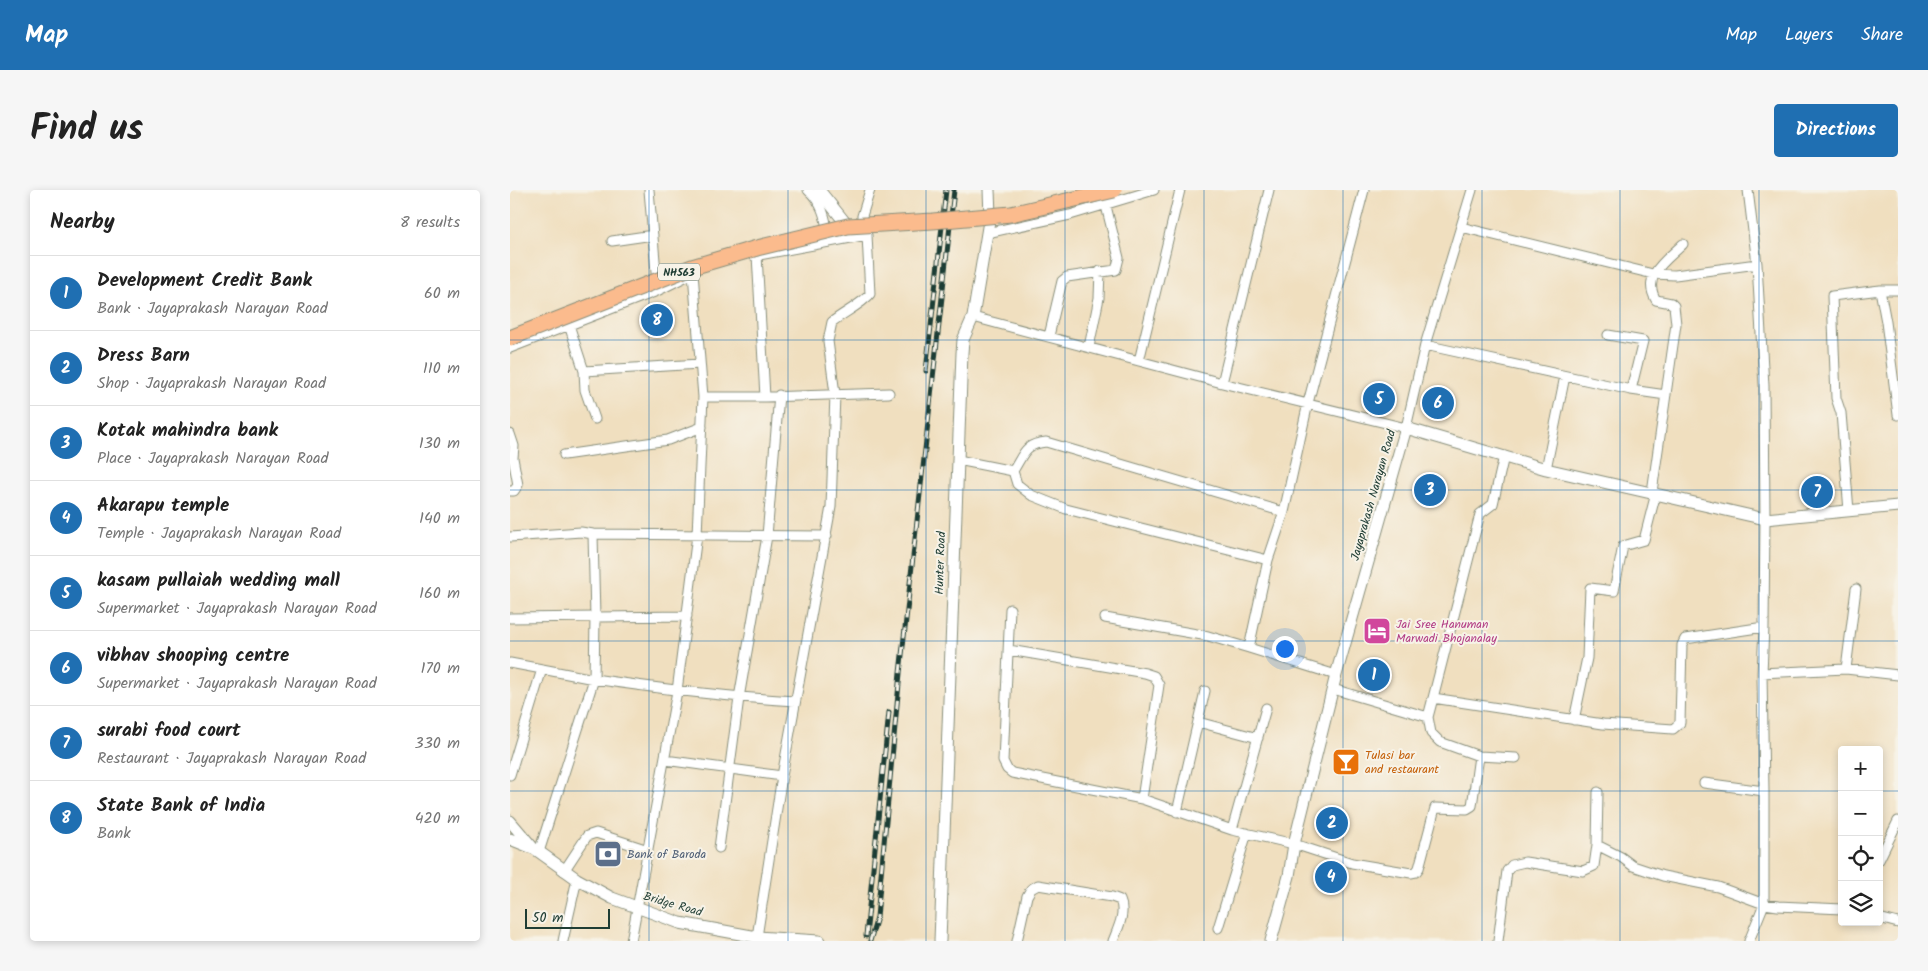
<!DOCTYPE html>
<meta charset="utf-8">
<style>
body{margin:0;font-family:Kalam,sans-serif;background:#f6f6f6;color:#222}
.controls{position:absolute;right:15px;bottom:15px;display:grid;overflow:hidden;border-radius:5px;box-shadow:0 2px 8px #0003}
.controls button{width:45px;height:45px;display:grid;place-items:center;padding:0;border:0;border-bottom:1px solid #e0e0e0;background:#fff;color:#222;font:25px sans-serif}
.scale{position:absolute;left:15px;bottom:12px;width:85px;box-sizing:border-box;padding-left:5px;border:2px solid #1f3d34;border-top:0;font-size:14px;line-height:18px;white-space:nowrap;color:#1f3d34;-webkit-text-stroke:4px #f7f3e8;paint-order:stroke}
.you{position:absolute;left:774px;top:458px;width:18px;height:18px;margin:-12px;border:4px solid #fff;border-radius:50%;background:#1a73e8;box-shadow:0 0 0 8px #1a73e833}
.badge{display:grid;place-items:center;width:32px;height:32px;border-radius:50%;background:#1f6fb2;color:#fff;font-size:16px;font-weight:700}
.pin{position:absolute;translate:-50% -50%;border:2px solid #fff;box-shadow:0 1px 5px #0006}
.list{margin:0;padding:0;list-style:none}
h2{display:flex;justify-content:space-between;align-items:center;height:65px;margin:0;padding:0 20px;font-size:21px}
h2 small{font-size:16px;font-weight:400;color:#767676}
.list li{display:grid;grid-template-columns:32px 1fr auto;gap:15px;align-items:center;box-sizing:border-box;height:75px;padding:0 20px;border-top:1px solid #e0e0e0}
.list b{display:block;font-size:19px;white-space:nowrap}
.list p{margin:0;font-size:16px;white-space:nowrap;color:#767676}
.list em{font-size:16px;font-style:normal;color:#767676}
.icon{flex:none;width:28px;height:28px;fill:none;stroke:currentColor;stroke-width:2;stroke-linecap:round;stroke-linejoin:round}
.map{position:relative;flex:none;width:1388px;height:751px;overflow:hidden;border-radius:5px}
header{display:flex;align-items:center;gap:30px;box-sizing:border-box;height:70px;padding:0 25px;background:#1f6fb2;color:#fff}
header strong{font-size:24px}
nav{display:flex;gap:28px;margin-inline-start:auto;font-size:18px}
.intro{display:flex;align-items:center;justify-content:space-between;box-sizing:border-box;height:120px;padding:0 30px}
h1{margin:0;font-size:35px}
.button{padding:12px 22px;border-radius:5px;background:#1f6fb2;color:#fff;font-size:18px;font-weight:700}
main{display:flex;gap:30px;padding:0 30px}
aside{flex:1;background:#fff;border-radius:5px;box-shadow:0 2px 8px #0003}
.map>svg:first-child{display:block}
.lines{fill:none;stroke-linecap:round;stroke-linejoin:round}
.minor-casing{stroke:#888e7a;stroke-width:11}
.tertiary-casing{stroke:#888e7a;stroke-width:13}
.minor{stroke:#fff;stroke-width:9}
.tertiary{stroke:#fff;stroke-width:11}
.rail-casing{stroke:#1f3d34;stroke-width:5}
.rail{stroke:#f7f3e8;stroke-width:3;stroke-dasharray:9;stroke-linecap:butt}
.trunk-bridge-casing{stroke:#888e7a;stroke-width:17;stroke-linecap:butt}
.trunk-bridge{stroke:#fbbb8d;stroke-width:15}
.grid{fill:none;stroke:#1f6fb2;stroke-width:1;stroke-opacity:0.55}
.labels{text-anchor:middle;stroke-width:4;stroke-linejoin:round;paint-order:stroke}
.shield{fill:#f7f3e8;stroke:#60746a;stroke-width:1}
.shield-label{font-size:11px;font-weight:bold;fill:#1f3d34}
.street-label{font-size:12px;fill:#1f3d34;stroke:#f7f3e8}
.hotel-label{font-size:12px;fill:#b23c85;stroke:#f7f3e8;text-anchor:start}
.food-label{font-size:12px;fill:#c56008;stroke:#f7f3e8;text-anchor:start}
.service-label{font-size:12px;fill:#4e5e75;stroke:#f7f3e8;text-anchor:start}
</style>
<header>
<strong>Map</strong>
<nav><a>Map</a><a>Layers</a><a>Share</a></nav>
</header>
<div class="intro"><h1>Find us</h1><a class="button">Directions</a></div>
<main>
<aside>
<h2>Nearby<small>8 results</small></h2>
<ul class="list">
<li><span class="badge">1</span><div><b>Development Credit Bank</b><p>Bank · Jayaprakash Narayan Road</p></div><em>60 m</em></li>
<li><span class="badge">2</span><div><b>Dress Barn</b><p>Shop · Jayaprakash Narayan Road</p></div><em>110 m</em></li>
<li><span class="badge">3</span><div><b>Kotak mahindra bank</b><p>Place · Jayaprakash Narayan Road</p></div><em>130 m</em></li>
<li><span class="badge">4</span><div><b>Akarapu temple</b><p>Temple · Jayaprakash Narayan Road</p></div><em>140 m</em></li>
<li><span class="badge">5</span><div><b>kasam pullaiah wedding mall</b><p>Supermarket · Jayaprakash Narayan Road</p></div><em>160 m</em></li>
<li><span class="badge">6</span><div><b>vibhav shooping centre</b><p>Supermarket · Jayaprakash Narayan Road</p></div><em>170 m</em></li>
<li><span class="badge">7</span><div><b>surabi food court</b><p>Restaurant · Jayaprakash Narayan Road</p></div><em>330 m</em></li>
<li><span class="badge">8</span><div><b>State Bank of India</b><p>Bank</p></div><em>420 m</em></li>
</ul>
</aside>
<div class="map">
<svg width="1388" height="751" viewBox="0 0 1388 751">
<rect width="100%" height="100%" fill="#f7f3e8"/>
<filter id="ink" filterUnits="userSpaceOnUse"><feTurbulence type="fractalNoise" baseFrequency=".02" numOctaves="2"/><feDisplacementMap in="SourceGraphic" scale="10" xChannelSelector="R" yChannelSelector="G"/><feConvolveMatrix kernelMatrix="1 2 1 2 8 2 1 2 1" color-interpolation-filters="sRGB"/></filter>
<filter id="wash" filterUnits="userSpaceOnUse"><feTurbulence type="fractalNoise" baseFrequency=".0096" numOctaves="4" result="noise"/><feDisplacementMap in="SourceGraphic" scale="20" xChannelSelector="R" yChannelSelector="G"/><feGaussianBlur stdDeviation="1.12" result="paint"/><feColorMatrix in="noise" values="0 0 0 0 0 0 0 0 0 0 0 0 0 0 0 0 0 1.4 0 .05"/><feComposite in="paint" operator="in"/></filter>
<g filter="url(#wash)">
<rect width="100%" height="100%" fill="#f0dfbf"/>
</g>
<g filter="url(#ink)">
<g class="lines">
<defs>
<path id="minor" d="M139,0L147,94
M298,0C312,13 315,25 318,44
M1238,0L1247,74L1254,196L1255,329L1254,437L1252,483L1254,601V714L1239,751
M951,37L1143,84L1165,85L1247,74
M351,38L352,26L360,0
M477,43L560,25L644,0
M102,51L143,45
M247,65L255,207L379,203
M244,66L357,45
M1370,100L1376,132L1388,225
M463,127L712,193L896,238L915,155L962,0
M59,135L74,181
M1098,145L1133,151L1121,200L1156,205
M539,146L552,91L557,87L606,80L609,68L592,0
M915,155L1121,200
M579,157L589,108L590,81
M0,158L147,101L179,85
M629,171L670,0
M712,193L759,0
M193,207H255
M85,229L75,200L74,181L190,174
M0,244L4,256L3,268L8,295L4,301H0
M54,265L158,250L192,237
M448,270L503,281L507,294L521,305L556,319L758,370
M1036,279L1055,186
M503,281C514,264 514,254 536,252L774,322
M1142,302L1166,134L1164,116L1161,113L1146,110C1131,85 1157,70 1173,54
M1339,321L1331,223L1326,208L1322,106L1370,100H1388
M83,344L85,428L84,489C151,499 218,507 285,511
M0,347L71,342L83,344L317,346
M500,419L493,571L497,579L502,583L632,609L722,640L784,654L842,673L901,683L906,682L909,678L925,618L957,619L962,616L969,566
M0,428L177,426
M595,428L698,446L739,458
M499,460L635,483L644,486L649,495L632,609
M0,473L32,479
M1336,479L1346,399
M1252,483L1336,479L1388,485
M826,485L739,458L758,370L774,322L798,213L854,0
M823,499L918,527
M923,508L970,324L983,314L994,266
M1064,530L1077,468L1080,398L1104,401L1113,356L1134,350L1146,303
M688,532L748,548
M1006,568L969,566L930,552L921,543L918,527L923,508L1093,534L1163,539L1170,533L1172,455L1175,449L1254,437
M155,570L272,586
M0,585L32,479L84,489L29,662
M1194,593L1254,601
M1088,602L1087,655L1111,667L1123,676L1153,686L1208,697L1254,714L1268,716L1332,719
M667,622L695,501
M722,640L756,518
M209,658L229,508L257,346L269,205
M1369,670L1388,631
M54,681L77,646L86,643L138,660
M1369,728L1388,733
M708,738L737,643
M247,747L272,586L321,317L325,204L318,151L322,132C333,123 352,114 360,104L357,45
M53,751L67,689
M121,751L167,501L187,345L193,207L183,83
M507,751L517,706L521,699L528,695L602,707L610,710C616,723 608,738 603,751
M988,751L997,681L1002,675L1015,672L1073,681L1084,676L1087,655"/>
<path id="tertiary" d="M309,0L338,36
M0,631L23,658
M0,649L25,659L67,689L102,708L170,733L247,747L309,751
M430,751L452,163L453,150L463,127L480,25L479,0
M761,751L779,686L784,654L826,485L896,238L1036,279L1255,329L1388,316"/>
</defs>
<use href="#minor" class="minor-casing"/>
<use href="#tertiary" class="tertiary-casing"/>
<use href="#minor" class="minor"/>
<use href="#tertiary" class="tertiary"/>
<defs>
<path id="rail" d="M416,181L436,0
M356,746L379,522
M360,751L367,727L390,483L444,0"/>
</defs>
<use href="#rail" class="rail-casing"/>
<use href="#rail" class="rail"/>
<defs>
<path id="trunk-bridge" d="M0,148L182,77L247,58L338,36L423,31L501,24L604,0"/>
</defs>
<use href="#trunk-bridge" class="trunk-bridge-casing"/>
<use href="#trunk-bridge" class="trunk-bridge"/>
</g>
</g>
<path class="grid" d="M139,0V751M278,0V751M416,0V751M555,0V751M694,0V751M833,0V751M972,0V751M1110,0V751M1249,0V751M0,150H1388M0,300H1388M0,451H1388M0,601H1332M1369,601H1388"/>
<defs>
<symbol id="hotel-square" viewBox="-11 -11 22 22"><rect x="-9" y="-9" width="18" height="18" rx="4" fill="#d1479c" stroke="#f7f3e8"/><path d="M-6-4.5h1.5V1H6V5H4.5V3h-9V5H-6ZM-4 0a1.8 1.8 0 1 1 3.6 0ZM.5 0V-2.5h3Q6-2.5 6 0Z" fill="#fff"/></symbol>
<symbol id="bar-square" viewBox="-11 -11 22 22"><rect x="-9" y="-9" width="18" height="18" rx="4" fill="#e8710a" stroke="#f7f3e8"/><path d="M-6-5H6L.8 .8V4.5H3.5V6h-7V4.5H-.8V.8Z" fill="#fff"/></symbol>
<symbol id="bank-square" viewBox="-11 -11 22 22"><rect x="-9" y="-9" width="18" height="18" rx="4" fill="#5c6f8a" stroke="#f7f3e8"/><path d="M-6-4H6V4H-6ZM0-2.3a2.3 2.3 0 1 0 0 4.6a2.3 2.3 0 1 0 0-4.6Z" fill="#fff"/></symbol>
</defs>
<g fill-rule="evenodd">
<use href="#hotel-square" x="851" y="425" width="32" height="32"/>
<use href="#bar-square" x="820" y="556" width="32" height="32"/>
<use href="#bank-square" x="82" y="648" width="32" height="32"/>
</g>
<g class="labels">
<rect class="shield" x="148" y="73.5" width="42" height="17" rx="4"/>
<g class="shield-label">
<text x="169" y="86">NH563</text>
</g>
<g class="street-label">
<text transform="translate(863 305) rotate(-74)" y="4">Jayaprakash Narayan Road</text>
<text transform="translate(430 373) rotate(-88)" y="4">Hunter Road</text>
<text transform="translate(163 714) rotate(16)" y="4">Bridge Road</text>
</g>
<g class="hotel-label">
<text x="886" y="438">Jai Sree Hanuman<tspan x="886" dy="14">Marwadi Bhojanalay</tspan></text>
</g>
<g class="food-label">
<text x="855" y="569">Tulasi bar<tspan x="855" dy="14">and restaurant</tspan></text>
</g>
<g class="service-label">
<text x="117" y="668">Bank of Baroda</text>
</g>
</g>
</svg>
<div class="controls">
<button>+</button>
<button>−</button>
<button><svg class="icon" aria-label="locate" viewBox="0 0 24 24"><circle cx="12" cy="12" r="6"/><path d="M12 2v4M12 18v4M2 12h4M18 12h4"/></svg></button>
<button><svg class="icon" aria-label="layers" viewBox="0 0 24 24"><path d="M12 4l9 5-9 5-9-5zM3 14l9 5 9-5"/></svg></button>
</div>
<div class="scale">50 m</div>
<div class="you"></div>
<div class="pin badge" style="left:864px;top:485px">1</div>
<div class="pin badge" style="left:822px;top:633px">2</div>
<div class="pin badge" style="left:920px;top:300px">3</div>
<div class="pin badge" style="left:821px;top:687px">4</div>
<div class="pin badge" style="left:869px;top:209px">5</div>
<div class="pin badge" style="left:928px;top:213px">6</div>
<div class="pin badge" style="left:1307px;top:302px">7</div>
<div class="pin badge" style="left:147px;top:130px">8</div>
</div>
</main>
